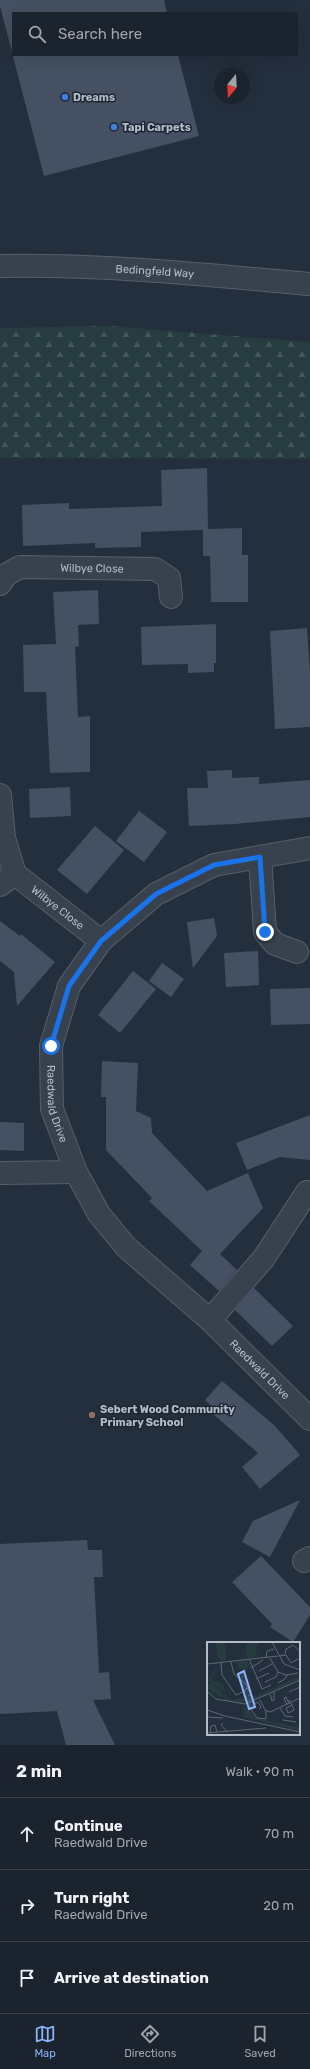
<!DOCTYPE html>
<meta charset="utf-8">
<style>
body{margin:0;font-family:Rubik,sans-serif;background:#282f3a;color:#f1f3f6}
.compass{position:absolute;left:214px;top:68px;width:36px;height:36px;border-radius:50%;background:#1b232e;box-shadow:0 4px 16px #0002;rotate:198deg}
.stop{position:absolute;width:12px;height:12px;margin:-9px;border:3px solid #1a73e8;border-radius:50%;background:#fff}
.stop.end{background:#1a73e8;border-color:#fff;box-shadow:0 1px 4px #0008}
.list{margin:0;padding:0;list-style:none}
h2{display:flex;justify-content:space-between;align-items:center;height:52px;margin:0;padding:0 16px;font-size:17px}
h2 small{font-size:13px;font-weight:400;color:#a0a4aa}
.list li{display:grid;grid-template-columns:26px 1fr auto;gap:12px;align-items:center;box-sizing:border-box;height:72px;padding:0 16px;border-top:1px solid #39404a}
.list b{display:block;font-size:15px;white-space:nowrap}
.list p{margin:0;font-size:13px;white-space:nowrap;color:#a0a4aa}
.list em{font-size:13px;font-style:normal;color:#a0a4aa}
.icon{flex:none;width:22px;height:22px;fill:none;stroke:currentColor;stroke-width:2;stroke-linecap:round;stroke-linejoin:round}
.map{position:relative;flex:none;width:310px;height:1745px;overflow:hidden}
.search{position:absolute;background:#1b232e;box-shadow:0 4px 16px #0002;left:12px;right:12px;top:12px;height:44px;display:flex;align-items:center;gap:10px;box-sizing:border-box;padding:0 14px;border-radius:0px;color:#a0a4aa;font-size:15px}
.sheet{height:268px;background:#1b232e}
nav{display:flex;justify-content:space-around;align-items:center;box-sizing:border-box;height:56px;border-top:1px solid #39404a;background:#1b232e;font-size:11px;color:#a0a4aa}
nav a{display:grid;justify-items:center;gap:2px}
nav .on{color:#8ab4f8}
.map>svg:first-child{display:block}
.forest{fill:url(#forest-firs)}
.building{fill:#455162}
.lines{fill:none;stroke-linecap:round;stroke-linejoin:round}
.minor-casing{stroke:#565f6c;stroke-width:24}
.minor{stroke:#38414e;stroke-width:22}
.route{stroke:#1a73e8;stroke-width:5}
.shop-dot{fill:#3f7fe0;stroke:#1d2633;stroke-width:1.5}
.education-dot{fill:#8d6e63;stroke:#1d2633;stroke-width:1.5}
.labels{text-anchor:middle;stroke-width:3;stroke-linejoin:round;paint-order:stroke}
.poi-label{font-size:11px;font-weight:bold;fill:#b4bcc9;stroke:#1d2633;text-anchor:start}
.street-label{font-size:11px;fill:#b4bcc9;stroke:#1d2633}
.inset-road{fill:none;stroke:#5e6776;stroke-width:1}
.view{fill:#8ab4f8;fill-opacity:0.15;stroke:#8ab4f8;stroke-width:2}
.inset-edge{fill:none;stroke:#b4bcc9;stroke-width:2}
</style>
<div class="map">
<svg width="310" height="1745" viewBox="0 0 310 1745">
<defs>
<pattern id="forest-firs" width="22" height="20" patternUnits="userSpaceOnUse"><rect width="22" height="20" fill="#263c3f"/><path d="M5 1l3.5 6h-7zM16 11l3.5 6h-7z" fill="#435659"/></pattern>
</defs>
<rect width="100%" height="100%" fill="#242f3e"/>
<path class="forest" d="M110,326L310,342V459L0,458V328Z"/>
<path class="building" d="M0,0H164L167,13H13V55H178L199,136L44,176L0,6Z
M207,468L208,529L242,528V555H248V602H211L210,556H203V530L141,532V547L95,548V543L23,546L22,505L69,503V509L162,506L161,470Z
M98,590L99,624L78,625L79,646L75,647L78,717L90,716V772L50,773L46,692H24L23,645L56,644L53,592Z
M216,624V663H214V672L188,673V664L142,665L141,627Z
M307,628L310,673V727L275,729L270,631Z
M232,770V778L259,777V784L310,780V817L235,824L189,826L187,788H208L207,771Z
M70,787L71,816L30,818L29,789Z
M139,811L167,832L144,862L116,841Z
M95,826L124,850L87,894L57,870Z
M214,918L217,936L193,968L187,922Z
M0,921L20,936L21,934L55,962L17,1006L14,972L0,961Z
M258,951L259,985L226,987L224,953Z
M162,963L184,979L171,997L149,981Z
M133,971L156,989L120,1033L98,1015Z
M310,988V1024L271,1025L270,989Z
M102,1061L138,1063L136,1111L151,1118L152,1133L207,1191L248,1173L263,1208L220,1254L237,1270L219,1291L190,1265L202,1251L149,1201L152,1198L106,1150V1097H101Z
M310,1115V1160L280,1157L247,1170L236,1143Z
M0,1122L24,1123V1151L0,1150Z
M254,1288L293,1326L272,1346L235,1310Z
M222,1381L275,1426L300,1455L260,1489L242,1467L258,1453L214,1415L217,1411L205,1400Z
M300,1500L270,1557L242,1542L253,1521Z
M87,1540L88,1550H102L103,1577H94L99,1673L109,1672L111,1699L93,1700L115,1745H66L57,1711L0,1714V1544Z
M261,1556L310,1607V1615L293,1642L270,1627L272,1624L232,1582Z"/>
<g class="lines">
<defs>
<g id="minor">
<path id="s1" d="M0,266C103,264 207,275 310,284"/>
<path id="s2" d="M0,584L6,575L20,567L155,569L169,578L171,597"/>
<path id="s3" d="M0,795L4,838L15,874L101,941"/>
<path id="s4" d="M310,848L214,865L156,894L101,941L69,986L51,1046L52,1109L76,1172L99,1214L126,1247L210,1320L310,1419"/>
<path d="M260,857L265,932L275,944L297,952"/>
<path d="M0,885L15,874"/>
<path d="M0,1173L76,1172"/>
<path d="M210,1320L264,1258L307,1192"/>
<path d="M304,1561L310,1558"/>
</g>
</defs>
<use href="#minor" class="minor-casing"/>
<use href="#minor" class="minor"/>
</g>
<g class="lines">
<path class="route" d="M51,1046L69,986L101,941L156,894L214,865L260,857L265,932"/>
</g>
<g class="shop-dot">
<circle cx="65" cy="97" r="4"/>
<circle cx="114" cy="127" r="4"/>
</g>
<circle class="education-dot" cx="92" cy="1415" r="4"/>
<g class="labels">
<g class="poi-label">
<text x="73" y="101">Dreams</text>
<text x="122" y="131">Tapi Carpets</text>
<text x="100" y="1413">Sebert Wood Community<tspan x="100" dy="13">Primary School</tspan></text>
</g>
<g class="street-label">
<text dy="4" stroke="none"><textPath href="#s1" startOffset="155">Bedingfeld Way</textPath></text>
<text dy="4" stroke="none"><textPath href="#s2" startOffset="99">Wilbye Close</textPath></text>
<text dy="4" stroke="none"><textPath href="#s3" startOffset="135">Wilbye Close</textPath></text>
<text dy="4" stroke="none"><textPath href="#s4" startOffset="411">Raedwald Drive</textPath></text>
<text dy="4" stroke="none"><textPath href="#s4" startOffset="755">Raedwald Drive</textPath></text>
</g>
</g>
<g transform="translate(207 1642)">
<rect width="93" height="93" fill="#242f3e"/>
<path d="M40,18L42,23L40,27H32L29,20ZM11,23L4,38L16,42L20,57L27,58L49,54L93,34V37L44,59L32,61L17,58L18,51L4,39L0,40ZM37,63L49,76L89,85L93,84V89L36,75Z" fill="#263c3f"/>
<path d="M8,0H16L18,3L19,18L15,19L11,15ZM52,0L48,7L51,15L40,16L39,2ZM4,39L16,51L15,56L0,46Z" fill="#263c3f"/>
<path class="inset-road" d="M65,0L77,22L93,28M78,12L79,7L86,3L93,9M72,14L79,13L84,21L93,16M59,16L60,9L67,7M63,16L71,30L79,33L91,31M42,17L55,47L64,43M14,21L15,33L29,53L38,49L41,44L27,32L24,20M0,22L71,14M44,26L56,18M52,29L65,22M49,37L62,31M58,40L69,35L71,30M71,41L78,37L80,33M40,46L45,53L41,54M0,49L9,57M82,50L93,45M63,52L65,59L67,58V50M9,57L38,62L93,38M53,58L58,68L63,70L93,56M82,58L85,63L87,68L81,71L79,66L85,63M47,62L51,60L54,65L52,67M41,63L50,76L59,77V68M80,63L77,56L79,55L82,61M73,66L78,74L86,75M0,68L18,74L93,90M0,75L16,76M76,78L89,80M16,81L14,83L20,90M0,91L59,86M3,91L4,84L8,83L10,90"/>
<path class="view" d="M37,29L48,65L42,67L31,32Z"/>
<rect width="93" height="93" class="inset-edge"/>
</g>
</svg>
<svg class="compass" viewBox="-18 -18 36 36"><path d="M0-13l5 13h-10z" fill="#e53935"/><path d="M0 13l5-13h-10z" fill="#a0a4aa"/></svg>
<div class="stop" style="left:51px;top:1046px"></div>
<div class="stop end" style="left:265px;top:932px"></div>
<div class="search"><svg class="icon" aria-label="search" viewBox="0 0 24 24"><circle cx="10" cy="10" r="6"/><path d="M15 15l6 6"/></svg>Search here</div>
</div>
<section class="sheet">
<h2>2 min<small>Walk · 90 m</small></h2>
<ul class="list">
<li><svg class="icon" aria-label="ahead" viewBox="0 0 24 24"><path d="M12 20V5M6 11l6-6 6 6"/></svg><div><b>Continue</b><p>Raedwald Drive</p></div><em>70 m</em></li>
<li><svg class="icon" aria-label="right" viewBox="0 0 24 24"><path d="M7 20v-9h11M14 6l5 5-5 5"/></svg><div><b>Turn right</b><p>Raedwald Drive</p></div><em>20 m</em></li>
<li><svg class="icon" aria-label="arrive" viewBox="0 0 24 24"><path d="M6 21V4h12l-3 4 3 4H6"/></svg><div><b>Arrive at destination</b></div></li>
</ul>
</section>
<nav>
<a class="on"><svg class="icon" aria-label="map" viewBox="0 0 24 24"><path d="M3 6l6-2 6 2 6-2v14l-6 2-6-2-6 2zM9 4v14M15 6v14"/></svg>Map</a>
<a><svg class="icon" aria-label="directions" viewBox="0 0 24 24"><path d="M12 3l9 9-9 9-9-9zM9 14v-3h6M13 9l2 2-2 2"/></svg>Directions</a>
<a><svg class="icon" aria-label="saved" viewBox="0 0 24 24"><path d="M7 4h10v16l-5-4-5 4z"/></svg>Saved</a>
</nav>
